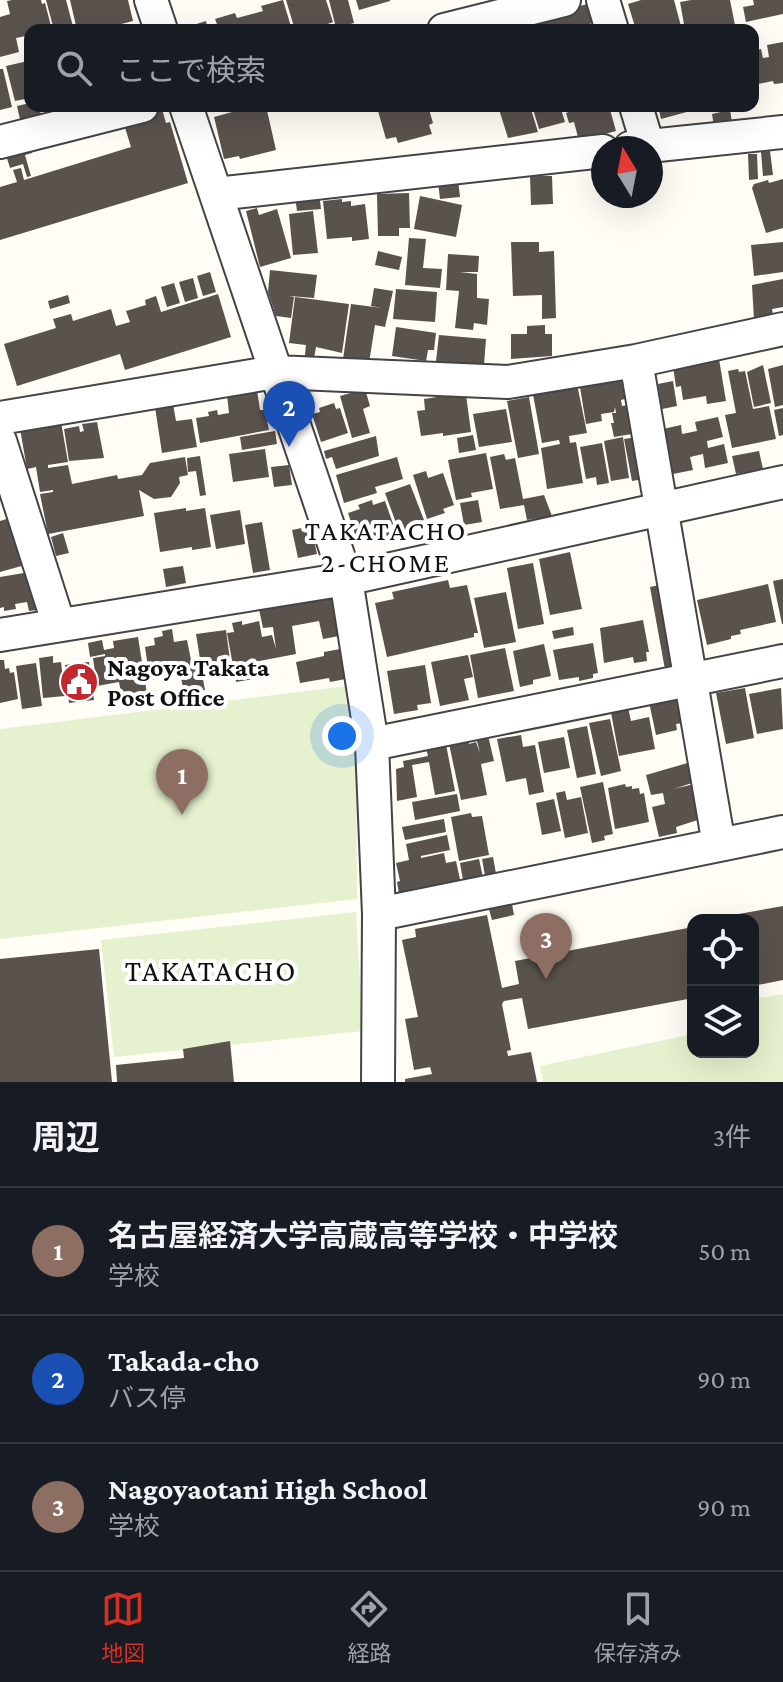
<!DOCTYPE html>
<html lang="ja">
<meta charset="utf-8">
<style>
body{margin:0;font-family:"Crimson Pro","Noto Sans JP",serif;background:#242831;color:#f1f3f6}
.controls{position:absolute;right:24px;bottom:24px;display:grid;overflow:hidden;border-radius:16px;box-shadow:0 8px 32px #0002}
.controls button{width:72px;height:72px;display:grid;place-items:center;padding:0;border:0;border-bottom:2px solid #363941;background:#171b24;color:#f1f3f6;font:40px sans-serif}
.compass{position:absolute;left:591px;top:136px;width:72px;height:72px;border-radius:50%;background:#171b24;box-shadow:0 8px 32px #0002;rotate:350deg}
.you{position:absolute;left:342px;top:736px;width:28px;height:28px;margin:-20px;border:6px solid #fff;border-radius:50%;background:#1a73e8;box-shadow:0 0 0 12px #1a73e833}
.badge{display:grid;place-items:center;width:52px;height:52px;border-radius:50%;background:#d93025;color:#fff;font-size:26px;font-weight:700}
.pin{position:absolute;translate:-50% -66px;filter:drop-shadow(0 2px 4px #0008)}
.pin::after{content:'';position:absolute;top:42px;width:28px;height:24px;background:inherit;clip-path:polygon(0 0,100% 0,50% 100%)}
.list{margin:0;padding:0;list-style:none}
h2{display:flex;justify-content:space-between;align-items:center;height:104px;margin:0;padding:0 32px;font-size:34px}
h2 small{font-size:26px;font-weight:400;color:#9ea1a6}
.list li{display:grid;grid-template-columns:52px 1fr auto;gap:24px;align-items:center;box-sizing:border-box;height:128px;padding:0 32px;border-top:2px solid #363941}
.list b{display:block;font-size:30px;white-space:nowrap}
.list p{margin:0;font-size:26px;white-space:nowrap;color:#9ea1a6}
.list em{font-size:26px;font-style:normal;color:#9ea1a6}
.icon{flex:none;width:44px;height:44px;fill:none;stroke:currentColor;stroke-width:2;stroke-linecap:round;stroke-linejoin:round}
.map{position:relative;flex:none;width:783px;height:1082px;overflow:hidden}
.search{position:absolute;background:#171b24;box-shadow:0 8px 32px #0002;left:24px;right:24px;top:24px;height:88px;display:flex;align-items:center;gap:20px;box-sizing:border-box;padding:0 28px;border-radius:16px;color:#9ea1a6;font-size:30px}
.sheet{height:488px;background:#171b24}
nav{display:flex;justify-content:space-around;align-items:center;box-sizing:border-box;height:112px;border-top:2px solid #363941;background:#171b24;font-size:22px;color:#9ea1a6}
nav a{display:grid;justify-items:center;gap:4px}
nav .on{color:#d93025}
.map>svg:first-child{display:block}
.pitch{fill:#e6f2cf}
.building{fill:#5a524d}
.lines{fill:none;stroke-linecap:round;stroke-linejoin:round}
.minor-casing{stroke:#444;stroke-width:36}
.minor{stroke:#fff;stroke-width:32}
.labels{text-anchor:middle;stroke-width:8;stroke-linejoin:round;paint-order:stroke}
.poi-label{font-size:26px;font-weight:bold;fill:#111;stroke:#fff;text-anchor:start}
.neighbourhood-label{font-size:28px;letter-spacing:2px;fill:#111;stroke:#fff}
.quarter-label{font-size:30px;letter-spacing:2px;fill:#111;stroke:#fff}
</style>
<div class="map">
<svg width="783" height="1082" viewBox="0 0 783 1082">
<rect width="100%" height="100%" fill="#fffdf5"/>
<path class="pitch" d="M347,686L356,748L357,899L0,939V729Z
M356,912L363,1031L114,1057L101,940Z
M783,994V1082H543L540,1066L693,1034V1052H753V999Z"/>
<path class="building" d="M12,0H41L42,4L45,3L52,30H30V35L16,38L19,52L0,57V17L10,14L7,1Z
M46,0H66L74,30H54Z
M70,0H128L133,21L98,30H77Z
M283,0L292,30H188L187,27L206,21L207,26L217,24L215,19L235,13L237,18L263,11L261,6Z
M286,0H326L333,22L325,25L326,28L320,30H295Z
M329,0H348L354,23L336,28Z
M356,0H390V1L359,10Z
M641,0H674L682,30H636L628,4Z
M691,0H730L736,30H685L680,2Z
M753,0H783V14L746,22L743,7L754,5Z
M588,4L593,23L566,30H543L540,16Z
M783,42V83L774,84L773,81L753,85V51L761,49L763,58L769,57L767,45Z
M28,61L30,98L15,101L6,66Z
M0,69H3L12,107L0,110Z
M30,103V106H39L42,119L21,124L17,106Z
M241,106H266L276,150L240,159L239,156L224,159L214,117L232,112L231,108Z
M396,106H428L433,123L429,125L432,134L398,143L396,137L386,139L378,111Z
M498,106H530L538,132L508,138Z
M532,106H560L565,122L539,129Z
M570,106H609L616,131L579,141L574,122L569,123L566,113L571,111Z
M658,106H705V107L661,119Z
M162,109L166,123L170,122L188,183L0,240V187L17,182L13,170L21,168L24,180L131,147L123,121Z
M730,110L732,122L714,126L712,114Z
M31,148L32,153L25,155L31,176L27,177L23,164L10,168L6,155Z
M770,151L773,175L763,176L761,152Z
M748,154H757L758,179L749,180Z
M530,176H552L553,204L531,205Z
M458,179L460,197L440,199L438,182Z
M783,179V228L766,233L752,188L754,184L768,180L769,183Z
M319,193L321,209L297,211L295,196Z
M409,193L410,228H399V236H378L377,194Z
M420,196L462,205L456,237L414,229Z
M342,199V202L351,201V206L365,204L369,239L352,241V237L327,239L323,201Z
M257,208L259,215L277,209L291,258L260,267L246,211Z
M313,211L318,253L293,255L289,214Z
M409,238L426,239L423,268L442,269L440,288L405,285Z
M511,242H539V252L554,251L556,318L542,319V295L513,296Z
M783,242V272L754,276L751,245Z
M378,251L402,257L399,270L375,265Z
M448,254L479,256L478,272H460L477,274V298L489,299L487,325L474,323L473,330L455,328L459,291L446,290Z
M270,270L317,275L314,298L289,296L294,297L291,318L276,316L268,292Z
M210,272L216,292L203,296L197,276Z
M193,278L198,298L185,302L179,282Z
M783,279V307L772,309L773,315L754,320L752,285Z
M174,283L180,303L167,307L161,287Z
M374,288L393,291L385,327L375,325L369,363L343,359L351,304L382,308L371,306Z
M396,289L437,292L435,322L393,319Z
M218,294L231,337L125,370L120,354L17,386L4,344L56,328L53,319L71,314L73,321L111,309L116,326L130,322L126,311L146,305L145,300L156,296L161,312Z
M68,295L70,303L50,309L48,301Z
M295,297L349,304L342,353L316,347L313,364L304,363L306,345L289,343Z
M545,325V334H552V356L511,359V334H527V326Z
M396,327L436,333L434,350H428L426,361L392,356Z
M439,335L486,339L484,365L478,364L477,374L435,370Z
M719,359L726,401L707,404L706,396L683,400L681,386L676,387L673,366Z
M763,365L771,403L754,407L747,372Z
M783,365V405L775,407L768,369Z
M738,369L739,372L745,371L753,409L769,406L776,439L732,448L725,415L736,413L728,371Z
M620,374L625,399L621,400L622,406L633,404L638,433L614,437L611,423H614L612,413H616L615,407L614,412L601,414L602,421L586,424L579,381Z
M673,381L677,406L662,409L658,384Z
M577,384L587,433L569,436L570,443L576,442L583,483L547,489L541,448L560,444L559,440L542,443L532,389Z
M365,389L370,406L363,409L370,433L352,438L340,396Z
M257,390L260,410H265L269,430L200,443L196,418L209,416L208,412L217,410L218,415L229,413L227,395Z
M456,394V396L466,395L471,432L443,436V433L421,436L417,411L425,410L424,399Z
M529,397L539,454L518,458L507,401Z
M334,403L336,409L340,408L348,433L321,442L312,414L320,412L319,408Z
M173,404L176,421L192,419L197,447L162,453L155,407Z
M783,408V435L779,436L774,410Z
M506,409L512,442L479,447L473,414Z
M60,416L68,462L48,465V468L68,465L72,484L117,475L118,479L142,475L150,463L185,457L188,475L179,477L180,483L171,497L154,499L139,490L144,516L48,534L40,494L53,492V490L40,492L36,467L27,469L19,423Z
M718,417L723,437L707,441L708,448L724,444L728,463L705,468L703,454L690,457L693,470L673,474L663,429L681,425L682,434L697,431L695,422Z
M97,422L104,458L69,461L64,429L79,426L80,432L84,431L82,424Z
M275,431L277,444L242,450L240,437Z
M473,435L476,450L459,453L457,438Z
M376,436L379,456L336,469L332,457L326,459L324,451Z
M623,437L629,478L611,481L604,441Z
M637,437L644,479L632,481L624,439Z
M602,443L609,483L597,485L596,477L586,479L580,447Z
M265,449L269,477L233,482L229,454Z
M759,451L763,469L736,474L732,456Z
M486,453L493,489L471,493L472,497L456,500L448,460Z
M504,454L506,460L515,458L523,499L544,495L552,516L527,520L524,505L500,509L490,457Z
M200,456L206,495L200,496L196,471L188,472L187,458Z
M397,457L403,479L375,487L377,493L344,503L336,475Z
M289,465L292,485L274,487L271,467Z
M426,471L428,478L443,473L454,505L443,509L445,513L427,519L413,475Z
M410,484L424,520L411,525L415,534L402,539L385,493Z
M372,500L373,505L385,501L397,535L376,542L375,538L358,544L348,513L360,509L358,505Z
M478,500L482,522L464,525L460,503Z
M186,508V511L205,508L211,547L192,550V547L160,552L154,513Z
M240,510L245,544L216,549L210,515Z
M13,517L25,565L0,572V521Z
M262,522L270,570L253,573L245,525Z
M311,526L317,554L298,558L292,530Z
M63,533L69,553L56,556L51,537Z
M570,552L582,609L550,615L539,559Z
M533,563L544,624L518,629L507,568Z
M183,566L186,583L166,587L163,569Z
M30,572L38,607L37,610L29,611L27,602L15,604L16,609L4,611V607L0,608V577Z
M783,579V624H782L773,581Z
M448,580L450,588L467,585L478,633H474V637L387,657L375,603L394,599L392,592Z
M668,583L677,673L666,675L650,587Z
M768,584L776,622L740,630L741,634L731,636V639L707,645L697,600Z
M506,592L516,642L484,648L474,598Z
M333,597L344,635L323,639L319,621L292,626L296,654L249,663L253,679L236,682L227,633L234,632L232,623L242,621V625L259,621L262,637L272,635L276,649L273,627L263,628L259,609Z
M643,620L649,652H646L647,661L634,663L633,657L604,663L600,628Z
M573,627L574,635L554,639L552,631Z
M172,629L174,642L187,640L192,665L200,664L205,690L184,694L179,666L174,667L175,676L150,680L145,647L155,645L154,638L163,636L162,631Z
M226,630L232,675L227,676L226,672L219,673L217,662L201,665L196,634Z
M138,637L147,694L122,698L119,682L97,686L93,658L105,656V654L90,657L88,643L102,640L104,650L114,648L113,641Z
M593,643L598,673L593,674V678L579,681V677L559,680L553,650Z
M544,644L551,676L533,680V684L520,687L513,651Z
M345,648L351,678L330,682L329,678L300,683L296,662L324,656V652Z
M505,648L514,691L478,698L470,655Z
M468,655L473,677L464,679L469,700L440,706L431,662Z
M53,656V663L61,662L65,696L43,698L39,658Z
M0,660H4L5,669L9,668L10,673L14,672L18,699L0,703Z
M89,662L94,700L69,703L65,665Z
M36,663L42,706L22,709L16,666Z
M425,665L431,703L417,705L418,710L394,714L387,671Z
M745,688L754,738L726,744L716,693Z
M781,688L783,729L757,734L749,694Z
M683,694L689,722L676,724L677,730L656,735L649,702Z
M627,703L631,721L649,717L655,749L619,756L610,707Z
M610,719L621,771L601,776L589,723Z
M587,726L596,774L577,778L567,730Z
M487,731L494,761L481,764L487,795L461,800L448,739L467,735L469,744L476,742L480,753L475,733Z
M521,735L523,747L535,745L544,792L529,795L526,778L506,782L497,739Z
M564,737L570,768L544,773L538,742Z
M445,739L455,791L435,795L429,762L412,765L417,797L397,801L396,769L404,767L403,761L428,756L425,744Z
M691,762L695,782L674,789L694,784L704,818L676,827L677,833L659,837L652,807L665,804L663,793L651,795L646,775Z
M603,782L613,834L604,836L605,840L592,843L580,787Z
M625,784L626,787L632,786V789L639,788L640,794L644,793L649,822L615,829L608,788Z
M565,791L567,800L581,797L588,833L565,838L556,793Z
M457,794L460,811L415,820L412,802Z
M554,799L561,831L542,835L536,803Z
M471,813L472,817L482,816L489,855L459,861L451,817Z
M444,819L446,832L405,840L402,827Z
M447,835L450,850L421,856V858L444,853L446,863L456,861L461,884L402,896L401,893L399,894L397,882L400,881L396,863L409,860L406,844Z
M493,857L497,879L486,881L482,859Z
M479,859L484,882L464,886L460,863Z
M512,904L514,915L492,920L489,909Z
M783,906V980L753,986V920H734L733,915Z
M487,915L502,988L519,984L515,961L693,927V998L528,1029L522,998L504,1001L502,1004L511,1050L507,1051L508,1056L531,1052L537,1082H405V1079L432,1074L430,1067L414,1070L405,1019L418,1017L402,940L416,937L415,929Z
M99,949L112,1082H0V959Z
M230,1041L234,1082H117L116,1065L184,1058L183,1049Z"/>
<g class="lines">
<defs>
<path id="minor" d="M151,0L161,30
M603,0L612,30
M444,30L564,0
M186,106L346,579L372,744L379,914L378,1082
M636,106L648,146
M0,142L142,106
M630,148L783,132
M216,194L603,151
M636,361L719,845
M0,418L275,372L508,382L636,361L783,329
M0,441L59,625
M0,635L346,579L783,482
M372,744L783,661
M379,914L783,832"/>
</defs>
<use href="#minor" class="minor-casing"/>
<use href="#minor" class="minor"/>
</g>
<defs>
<symbol id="civic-disc" viewBox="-11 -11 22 22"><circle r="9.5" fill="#c4262e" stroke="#fff"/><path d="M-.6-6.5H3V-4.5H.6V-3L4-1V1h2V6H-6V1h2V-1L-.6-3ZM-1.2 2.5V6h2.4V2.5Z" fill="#fff"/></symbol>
</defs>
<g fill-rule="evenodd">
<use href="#civic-disc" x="57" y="660" width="44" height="44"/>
</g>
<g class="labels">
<g class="poi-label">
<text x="107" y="676">Nagoya Takata<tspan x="107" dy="30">Post Office</tspan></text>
</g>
<g class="neighbourhood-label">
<text x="386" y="540">TAKATACHO<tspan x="386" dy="32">2-CHOME</tspan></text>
</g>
<g class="quarter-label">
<text x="211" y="981">TAKATACHO</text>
</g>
</g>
</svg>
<div class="controls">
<button><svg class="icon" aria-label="locate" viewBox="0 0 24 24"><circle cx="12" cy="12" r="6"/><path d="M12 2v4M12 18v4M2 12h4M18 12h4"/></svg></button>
<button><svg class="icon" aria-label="layers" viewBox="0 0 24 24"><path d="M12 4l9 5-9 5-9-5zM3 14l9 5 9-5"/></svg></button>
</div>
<svg class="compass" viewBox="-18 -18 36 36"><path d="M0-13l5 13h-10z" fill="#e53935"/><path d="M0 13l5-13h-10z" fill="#9ea1a6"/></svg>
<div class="you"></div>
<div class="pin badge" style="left:182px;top:815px;background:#8d6e63">1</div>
<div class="pin badge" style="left:289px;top:447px;background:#1a4fb4">2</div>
<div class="pin badge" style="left:546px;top:979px;background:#8d6e63">3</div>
<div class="search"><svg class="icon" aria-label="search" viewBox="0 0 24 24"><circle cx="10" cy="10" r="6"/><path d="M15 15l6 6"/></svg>ここで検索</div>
</div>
<section class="sheet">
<h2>周辺<small>3件</small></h2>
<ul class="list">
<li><span class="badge" style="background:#8d6e63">1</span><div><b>名古屋経済大学高蔵高等学校・中学校</b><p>学校</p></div><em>50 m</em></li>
<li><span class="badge" style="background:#1a4fb4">2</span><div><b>Takada-cho</b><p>バス停</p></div><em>90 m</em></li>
<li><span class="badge" style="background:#8d6e63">3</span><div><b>Nagoyaotani High School</b><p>学校</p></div><em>90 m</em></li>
</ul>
</section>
<nav>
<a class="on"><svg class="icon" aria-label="map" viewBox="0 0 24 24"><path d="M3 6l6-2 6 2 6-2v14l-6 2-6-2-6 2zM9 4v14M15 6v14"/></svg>地図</a>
<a><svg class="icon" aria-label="directions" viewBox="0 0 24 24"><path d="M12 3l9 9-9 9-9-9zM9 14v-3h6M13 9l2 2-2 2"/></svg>経路</a>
<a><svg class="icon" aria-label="saved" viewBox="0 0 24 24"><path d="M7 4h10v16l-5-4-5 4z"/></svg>保存済み</a>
</nav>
